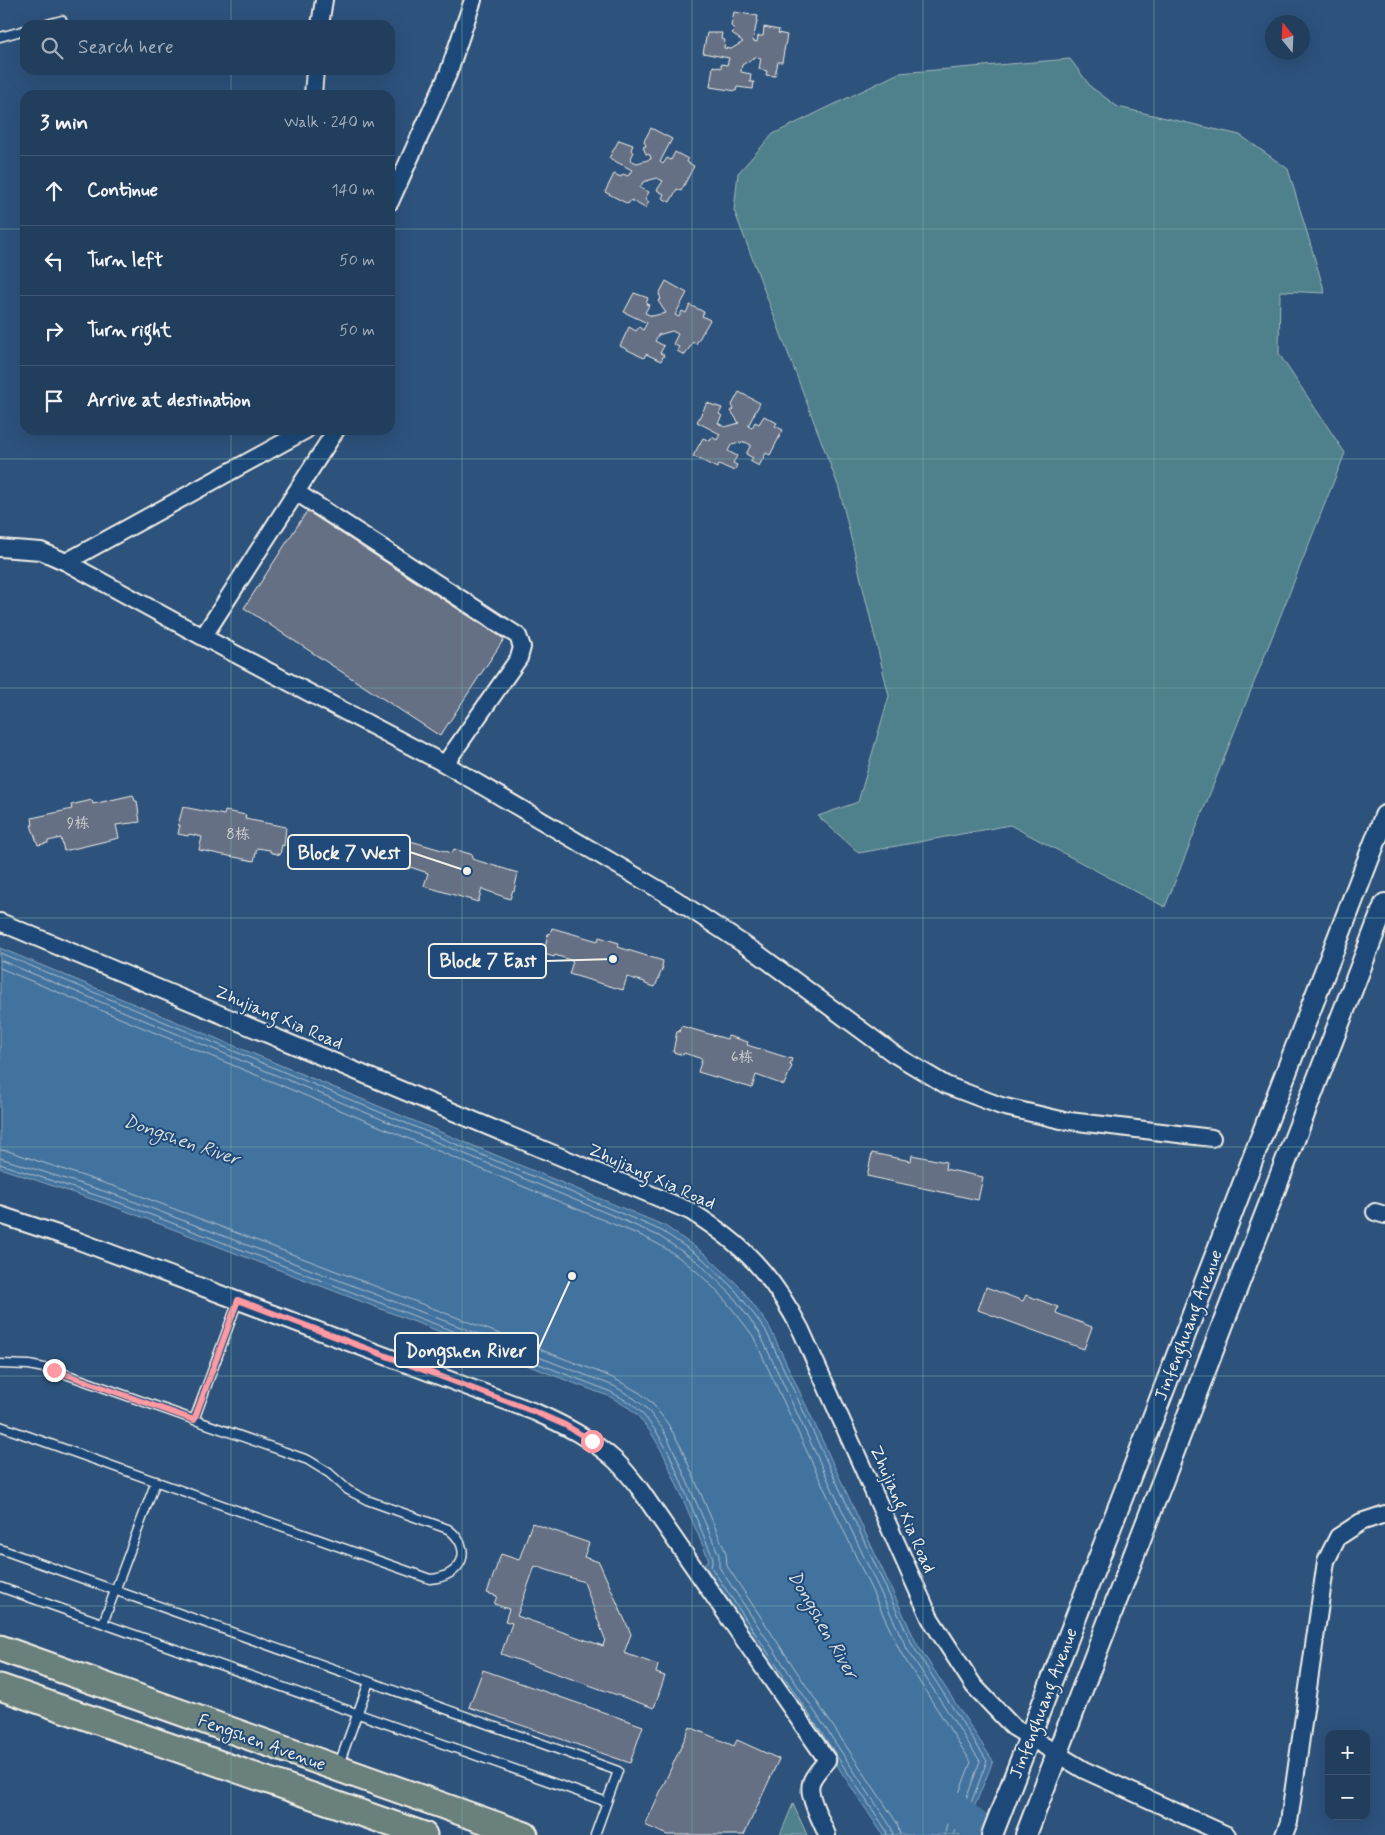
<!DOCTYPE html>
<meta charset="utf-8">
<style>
body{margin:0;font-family:Mynerve,"LXGW WenKai TC",sans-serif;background:#2e4966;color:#f1f3f6}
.controls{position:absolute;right:15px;bottom:15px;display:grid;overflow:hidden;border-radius:10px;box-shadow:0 5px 20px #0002}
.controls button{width:45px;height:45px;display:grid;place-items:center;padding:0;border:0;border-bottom:1px solid #3f5772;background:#223e5d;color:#f1f3f6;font:25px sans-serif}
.compass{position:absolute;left:1265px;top:15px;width:45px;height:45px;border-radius:50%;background:#223e5d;box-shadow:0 5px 20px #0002;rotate:342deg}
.stop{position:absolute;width:15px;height:15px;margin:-11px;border:4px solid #ff9aa2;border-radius:50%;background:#fff}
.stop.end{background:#ff9aa2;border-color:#fff;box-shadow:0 1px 5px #0008}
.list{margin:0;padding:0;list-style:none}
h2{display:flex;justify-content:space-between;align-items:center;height:65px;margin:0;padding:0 20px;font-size:21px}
h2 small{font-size:16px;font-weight:400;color:#a2aebc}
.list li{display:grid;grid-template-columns:32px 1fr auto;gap:15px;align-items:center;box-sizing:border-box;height:70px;padding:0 20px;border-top:1px solid #3f5772}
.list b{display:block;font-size:19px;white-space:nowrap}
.list em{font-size:16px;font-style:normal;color:#a2aebc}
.icon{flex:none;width:28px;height:28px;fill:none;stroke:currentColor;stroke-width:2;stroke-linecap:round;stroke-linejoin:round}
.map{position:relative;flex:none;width:1385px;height:1835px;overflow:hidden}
.search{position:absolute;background:#223e5d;box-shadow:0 5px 20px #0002;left:20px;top:20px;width:375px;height:55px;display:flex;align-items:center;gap:12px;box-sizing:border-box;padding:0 18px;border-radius:15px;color:#a2aebc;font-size:19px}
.panel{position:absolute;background:#223e5d;box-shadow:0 5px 20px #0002;left:20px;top:90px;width:375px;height:345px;border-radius:15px}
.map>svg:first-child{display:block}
.green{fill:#4f818d;stroke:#a2b9ba}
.water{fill:#43739f;stroke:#8aa5bc}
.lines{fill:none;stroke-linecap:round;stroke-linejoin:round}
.shore{stroke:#adbfcb;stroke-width:1}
.river{stroke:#43739f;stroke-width:32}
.building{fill:#657085;stroke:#f4f1e8;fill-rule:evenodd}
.service-casing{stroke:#f4f1e8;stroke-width:11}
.minor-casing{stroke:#f4f1e8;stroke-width:20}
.tertiary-casing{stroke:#f4f1e8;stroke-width:24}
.primary-casing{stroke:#f4f1e8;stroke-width:29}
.service{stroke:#1f4a7a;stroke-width:8}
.minor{stroke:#1f4a7a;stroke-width:16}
.tertiary{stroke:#1f4a7a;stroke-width:20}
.primary{stroke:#6a807c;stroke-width:25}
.route{stroke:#ff9aa2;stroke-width:6}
.grid{fill:none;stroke:#76ada5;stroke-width:1;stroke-opacity:0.55}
.labels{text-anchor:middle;stroke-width:4;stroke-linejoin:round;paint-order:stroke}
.number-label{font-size:15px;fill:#d0d1cf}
.street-label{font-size:18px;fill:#f4f1e8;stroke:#1f4a7a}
.water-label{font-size:19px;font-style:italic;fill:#d9dedd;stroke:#1f4a7a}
.leader{fill:none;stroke:#f4f1e8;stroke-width:2}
.callout-dot{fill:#f4f1e8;stroke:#1f4a7a;stroke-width:2}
.callout{fill:#1f4a7a;stroke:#f4f1e8;stroke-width:2}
.callout-label{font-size:19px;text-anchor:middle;font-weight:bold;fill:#f4f1e8}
</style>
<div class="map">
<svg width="1385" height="1835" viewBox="0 0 1385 1835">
<rect width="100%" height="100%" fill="#2d527c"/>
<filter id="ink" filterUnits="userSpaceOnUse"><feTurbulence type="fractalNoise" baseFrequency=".02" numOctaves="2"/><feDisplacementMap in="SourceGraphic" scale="10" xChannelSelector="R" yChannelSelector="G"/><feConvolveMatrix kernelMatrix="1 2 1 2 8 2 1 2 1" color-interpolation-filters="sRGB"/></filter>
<g filter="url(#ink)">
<path class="green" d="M1070,59L1091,87L1118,107L1240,135L1288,169L1325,293L1280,291L1279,354L1345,453L1165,907L1010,825L859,853L818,816L858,802L889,696L839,488L734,210L738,173L773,134L899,73Z
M793,1804L807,1835H780Z"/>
<path class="water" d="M0,948L620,1207L665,1226L705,1254L740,1287L769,1326L917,1644L993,1761L963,1835H883L704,1564L709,1560L664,1455L652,1434L638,1416L629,1408L609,1396L597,1392L118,1208L0,1168Z"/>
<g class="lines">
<path class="shore" d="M0,953L618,1212L662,1231L702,1258L736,1291L765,1329L913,1646L987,1761L959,1835
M0,960L616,1217L659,1236L698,1262L732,1295L759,1332L907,1649L980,1761L953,1835
M0,968L613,1224C627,1230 642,1235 656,1243C698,1266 725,1298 753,1336L901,1653L971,1762L946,1827L945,1835
M0,1150L8,1151L125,1190L604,1374L617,1380L640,1393L652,1403L668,1424L681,1447L726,1553L727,1566L897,1823L900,1835
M0,1158L122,1197L601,1381L614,1386L635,1399L646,1408L662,1428L674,1451L719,1555V1567L891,1827L893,1835
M0,1164L120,1203L599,1387L611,1392L632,1404L641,1412L656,1431L669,1453L713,1558L711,1567L886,1830L887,1835"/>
<path class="river" d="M935,1792L985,1835"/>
</g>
<path class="building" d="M734,12L758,16L753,41L757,42L758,36H763L764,27L779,30L778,33L787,35L782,62H778L775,76L766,75L767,71L759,69L761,58L755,57L742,65L741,72L751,74L750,82H754L753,89L737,87L736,91L710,87L713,66L721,68V64L727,65L729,58L703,53L707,33H722L721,39L725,40L724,48L731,49L743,42L732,33L735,30L731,26Z
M651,128L672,139L660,162L663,164L667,158L671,160L675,152L688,159L687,162L694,166L681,191L677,189L670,202L662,198L664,194L657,190L663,181L657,178L643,182L640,188L649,192L645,199L649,202L645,208L631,200L628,204L605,192L614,174L621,177L623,174L628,176L632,170L609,158L619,140L633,145L631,150L634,152L630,160L637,163L651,159L650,155L646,154L643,147L646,146L644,141Z
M666,281L687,293L675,315L679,317L682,311L686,313L690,305L704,312L702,316L710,320L696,344L693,342L685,355L677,351L679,347L673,344L678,334L672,331L658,335L655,341L664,346L660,353L664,355L661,361L646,354L644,358L620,346L629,327L636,331L639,327L643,330L647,323L624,312L634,293L648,298L646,304L649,305L645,313L652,316L666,313L658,301L661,299L659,294Z
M739,392L760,403L748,426L752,428L755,422L759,424L764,416L777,423L775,426L783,430L770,455L766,453L759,466L750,461L753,458L746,454L751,445L745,442L731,445L728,451L737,456L733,463L737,465L734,471L719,464L717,468L693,456L703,438L710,441L712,437L717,440L720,434L697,422L707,403L722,408L719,414L722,416L718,423L725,427L739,423L731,411L734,409L732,405Z
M307,511L504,639L440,736L244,608Z
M133,795L135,801H137L140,822L116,825L119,838L64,851L61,838L48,841V843L38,845L31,825H33L32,818L72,809L71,805L92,800L93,804Z
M183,807L224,815L225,811L246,815L245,819L286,827L284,846L282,845L280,855L270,852V850L257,848L254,861L199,850L202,837L189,834L188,836L178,834L180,825H178Z
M407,840L452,853L454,849L473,855L472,859L518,873L514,891L513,890L510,899L482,889L478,902L424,886L428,873L410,867L409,869L399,866L401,857H400Z
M552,928L598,941L599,937L619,943L618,947L663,961L662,967H663L655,987L645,984V982L627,977L623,990L569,974L573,961L555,955L554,957L544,954L548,933L550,934Z
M681,1026L727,1039L728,1036L748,1042L747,1045L792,1059L790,1065L792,1066L784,1085L756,1075L752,1088L698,1072L702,1059L684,1053L683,1055L673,1052L677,1031L679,1032Z
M872,1153L911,1161L912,1155L946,1162L945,1169L983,1177L978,1200L867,1176Z
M986,1287L1023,1301L1026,1295L1058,1307L1056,1313L1092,1327L1084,1349L978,1310Z
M532,1523L589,1543L584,1557L599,1562L631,1634L624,1653L658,1665L656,1673L665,1676L654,1708L501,1654L512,1623L505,1621L509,1609L494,1604L497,1596L487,1593L501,1554L519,1560ZM535,1566L584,1582L605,1639L603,1646L517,1616Z
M483,1670L643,1726L630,1763L469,1707Z
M690,1727L734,1746L737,1740L779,1759L744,1835H667L645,1825Z"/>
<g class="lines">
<defs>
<path id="service" d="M43,25L62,20
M0,37L25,30
M0,1364L29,1365L54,1370L308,1460L329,1473L348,1490L367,1500L448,1529C475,1549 462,1577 430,1579L0,1426
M194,1420L238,1301
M0,1549L618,1771L595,1835
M0,1587L607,1802
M103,1623L156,1481
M339,1764L369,1682"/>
<path id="minor" d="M320,25L324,0
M313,95L315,70
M390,202L448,74L473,0
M296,492L518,636L522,647L519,658L445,764
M0,548L41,551L66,562L203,637L445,764L675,899L757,953L894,1054L946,1085L1001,1106L1061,1120L1212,1138
M66,562L306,430
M203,637L336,430
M0,922L690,1211C743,1244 772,1274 801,1330L930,1618L974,1686L1013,1727L1084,1770L1227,1835
M1375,1212L1385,1215
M0,1215L76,1240L535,1412C564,1425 592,1439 616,1461C624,1469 632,1479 639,1488L827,1760C822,1767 813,1775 811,1783C807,1796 822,1822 827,1835
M1284,1835L1289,1822L1326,1561L1338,1537L1361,1522L1385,1514"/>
<path id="tertiary" d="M992,1835L1385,816
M1026,1835L1385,904"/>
<path id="primary" d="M0,1648L525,1835
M0,1687L424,1835"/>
</defs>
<use href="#service" class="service-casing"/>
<use href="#minor" class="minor-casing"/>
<use href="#tertiary" class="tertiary-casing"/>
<use href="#primary" class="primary-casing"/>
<use href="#service" class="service"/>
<use href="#minor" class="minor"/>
<use href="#tertiary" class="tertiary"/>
<use href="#primary" class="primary"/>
</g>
</g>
<g class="lines" filter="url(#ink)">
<path class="route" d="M54,1370L194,1420L238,1300L535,1412L565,1425L592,1441"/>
</g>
<path class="grid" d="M231,0V25M462,0V1835M692,0V1835M923,0V1835M1154,0V1835M231,70V95M0,229H25M390,229H1385M231,430V1835M0,459H1385M0,688H1385M0,918H1385M0,1147H1385M0,1376H1385M0,1606H1385"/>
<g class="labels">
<g class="number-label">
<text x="78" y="828">9栋</text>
<text x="238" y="839">8栋</text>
<text x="742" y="1062">6栋</text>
</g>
<g class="street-label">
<text transform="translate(279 1017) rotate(23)" y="6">Zhujiang Xia Road</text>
<text transform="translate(652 1176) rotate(24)" y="6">Zhujiang Xia Road</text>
<text transform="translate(1188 1325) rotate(-69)" y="6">Jinfenghuang Avenue</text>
<text transform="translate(903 1509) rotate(66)" y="6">Zhujiang Xia Road</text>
<text transform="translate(1043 1703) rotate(-69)" y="6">Jinfenghuang Avenue</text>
<text transform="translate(262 1742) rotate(20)" y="6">Fengshen Avenue</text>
</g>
<g class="water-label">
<text transform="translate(182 1139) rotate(19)" y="7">Dongshen River</text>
<text transform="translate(824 1624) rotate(60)" y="7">Dongshen River</text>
</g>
</g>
<path class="leader" d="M467 871L410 852M613 959L546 961M572 1276L538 1350"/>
<g class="callout-dot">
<circle cx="467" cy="871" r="5"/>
<circle cx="613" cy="959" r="5"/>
<circle cx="572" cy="1276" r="5"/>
</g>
<g class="callout">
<rect x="288" y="835" width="122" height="34" rx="5"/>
<rect x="429" y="944" width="117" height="34" rx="5"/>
<rect x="395" y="1333" width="143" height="34" rx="5"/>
</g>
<g class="callout-label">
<text x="349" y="859">Block 7 West</text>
<text x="488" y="967">Block 7 East</text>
<text x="466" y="1357">Dongshen River</text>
</g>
</svg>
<div class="controls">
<button>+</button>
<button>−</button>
</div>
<svg class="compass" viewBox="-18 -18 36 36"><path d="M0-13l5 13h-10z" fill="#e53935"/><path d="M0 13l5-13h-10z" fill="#a2aebc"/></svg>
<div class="stop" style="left:592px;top:1441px"></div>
<div class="stop end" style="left:54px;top:1370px"></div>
<div class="search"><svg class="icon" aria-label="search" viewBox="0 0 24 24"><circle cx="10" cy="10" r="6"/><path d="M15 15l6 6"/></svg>Search here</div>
<section class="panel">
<h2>3 min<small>Walk · 240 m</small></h2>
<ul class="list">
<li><svg class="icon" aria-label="ahead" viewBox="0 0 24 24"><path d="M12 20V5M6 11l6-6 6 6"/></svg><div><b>Continue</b></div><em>140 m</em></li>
<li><svg class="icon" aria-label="left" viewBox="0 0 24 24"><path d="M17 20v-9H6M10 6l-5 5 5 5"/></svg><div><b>Turn left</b></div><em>50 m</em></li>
<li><svg class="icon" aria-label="right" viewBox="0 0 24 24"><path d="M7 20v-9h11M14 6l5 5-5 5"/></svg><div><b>Turn right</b></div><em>50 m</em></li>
<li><svg class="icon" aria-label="arrive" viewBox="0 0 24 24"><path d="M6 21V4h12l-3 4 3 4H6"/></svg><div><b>Arrive at destination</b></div></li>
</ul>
</section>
</div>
